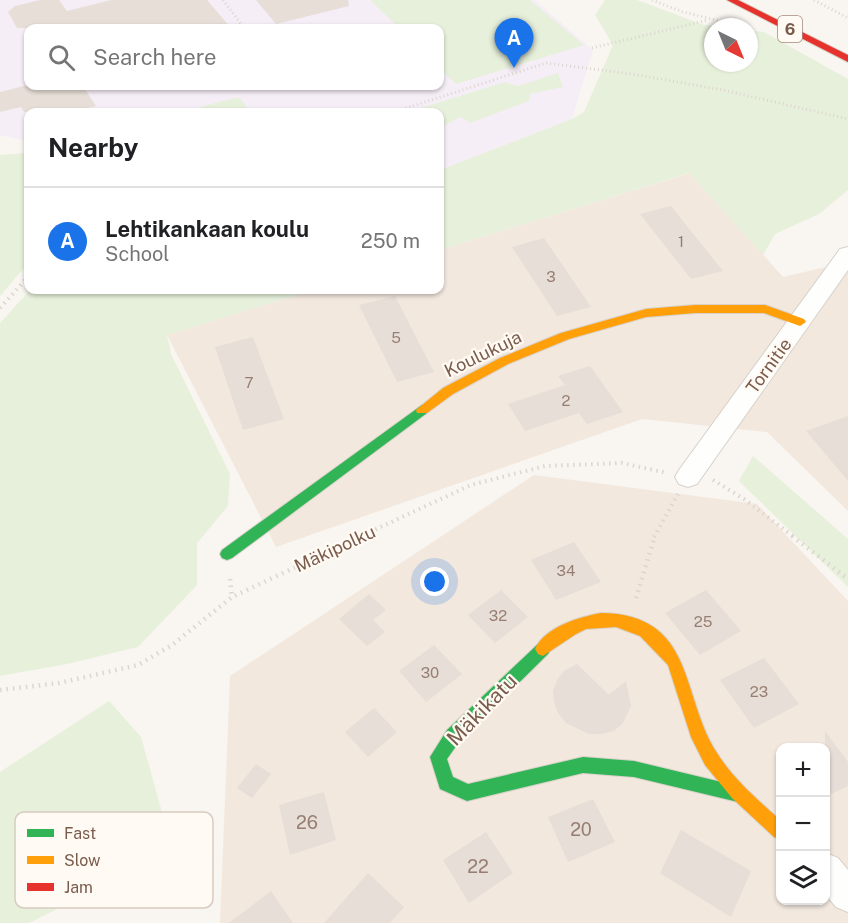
<!DOCTYPE html>
<meta charset="utf-8">
<style>
body{margin:0;font-family:"Public Sans",sans-serif;background:#f6f6f6;color:#202124}
.controls{position:absolute;right:18px;bottom:18px;display:grid;overflow:hidden;border-radius:12px;box-shadow:0 2px 4px #0004}
.controls button{width:54px;height:54px;display:grid;place-items:center;padding:0;border:0;border-bottom:2px solid #e0e0e0;background:#fff;color:#202124;font:30px sans-serif}
.compass{position:absolute;left:704px;top:18px;width:54px;height:54px;border-radius:50%;background:#fff;box-shadow:0 2px 4px #0004;rotate:137deg}
.you{position:absolute;left:435px;top:582px;width:21px;height:21px;margin:-15px;border:4px solid #fff;border-radius:50%;background:#1a73e8;box-shadow:0 0 0 9px #1a73e833}
.badge{display:grid;place-items:center;width:39px;height:39px;border-radius:50%;background:#1a73e8;color:#fff;font-size:20px;font-weight:700}
.pin{position:absolute;translate:-50% -50px;filter:drop-shadow(0 2px 3px #0008)}
.pin::after{content:'';position:absolute;top:32px;width:21px;height:18px;background:inherit;clip-path:polygon(0 0,100% 0,50% 100%)}
.list{margin:0;padding:0;list-style:none}
h2{display:flex;justify-content:space-between;align-items:center;height:78px;margin:0;padding:0 24px;font-size:26px}
h2 small{font-size:20px;font-weight:400;color:#757577}
.list li{display:grid;grid-template-columns:39px 1fr auto;gap:18px;align-items:center;box-sizing:border-box;height:108px;padding:0 24px;border-top:2px solid #e0e0e0}
.list b{display:block;font-size:22px;white-space:nowrap}
.list p{margin:0;font-size:20px;white-space:nowrap;color:#757577}
.list em{font-size:20px;font-style:normal;color:#757577}
.icon{flex:none;width:33px;height:33px;fill:none;stroke:currentColor;stroke-width:2;stroke-linecap:round;stroke-linejoin:round}
.map{position:relative;flex:none;width:848px;height:923px;overflow:hidden}
.search{position:absolute;background:#fff;box-shadow:0 2px 4px #0004;left:24px;top:24px;width:420px;height:66px;display:flex;align-items:center;gap:15px;box-sizing:border-box;padding:0 21px;border-radius:12px;color:#757577;font-size:22px}
.panel{position:absolute;background:#fff;box-shadow:0 2px 4px #0004;left:24px;top:108px;width:420px;height:186px;border-radius:12px}
.map>svg:first-child{display:block}
.residential{fill:#f2e8de;fill-rule:evenodd}
.education{fill:#f6eef6;fill-rule:evenodd}
.green{fill:#e7f0db}
.building{fill:#e6ded7}
.lines{fill:none;stroke-linecap:round;stroke-linejoin:round}
.street-casing{stroke:#d7d1cb;stroke-width:2}
.fast-casing{stroke:#d9d2cb;stroke-width:2}
.slow-casing{stroke:#d9d2cb;stroke-width:2}
.jam-casing{stroke:#d9d2cb;stroke-width:2}
.path-far2{stroke:#dcd5d0;stroke-width:3;stroke-dasharray:1 3;stroke-linecap:butt}
.path-far1{stroke:#dcd5d0;stroke-width:4;stroke-dasharray:1.5 4.5;stroke-linecap:butt}
.path{stroke:#dcd5d0;stroke-width:4.5;stroke-dasharray:1.5 5;stroke-linecap:butt}
.street{fill:#fefefd;fill-rule:evenodd}
.fast{fill:#30b455;fill-rule:evenodd}
.slow{fill:#ff9f0a;fill-rule:evenodd}
.jam{fill:#e5322d;fill-rule:evenodd}
.labels{text-anchor:middle;stroke-width:4.5;stroke-linejoin:round;paint-order:stroke}
.number-label{font-size:15px;fill:#977e72}
.shield{fill:#fffaf3;stroke:#a28b7f;stroke-width:1.5}
.shield-label{font-size:16px;font-weight:bold;fill:#7a5c4d}
.street-label{font-size:18px;fill:#7a5c4d;stroke:#fffaf3}
.near-number-label{font-size:18px;fill:#977e72}
.near-street-label{font-size:21px;fill:#7a5c4d;stroke:#fffaf3}
.key{fill:#fffaf3;stroke:#d7cbc1;stroke-width:1.5}
.key-label{font-size:16px;fill:#7a5c4d}
</style>
<div class="map">
<svg width="848" height="923" viewBox="0 0 848 923">
<rect width="100%" height="100%" fill="#f9f5f0"/>
<path class="residential" d="M690,173L783,277L848,262V511L767,432L642,419L276,547L167,335L313,290H440V250Z
M534,475L757,504L848,601V923H220L230,676ZM780,748H826V900H780Z"/>
<path class="education" d="M0,0H535L593,50L572,119L440,170V112H28V141L0,135ZM28,28H440V86H28Z"/>
<path class="green" d="M370,0H530L584,45L456,84L440,69V28H399Z
M605,0H637L704,25L723,27H713V63H749V30L764,32L848,79V190L819,214L775,234L763,255L689,173L440,250V170L572,119L584,112L613,45L595,15Z
M558,73L563,87L530,94L529,101L470,123L460,117L440,128V112H408L505,82L518,86Z
M234,98H240L250,112H197L200,107Z
M28,153V263L0,296V155Z
M30,290H313L167,335L171,354L230,474L228,506L197,543V585L138,647L67,664L0,676V323Z
M753,456L848,539V587L739,481Z
M109,701L141,737L163,816L132,871L29,923H0V772Z"/>
<path class="building" d="M40,0H59L67,11L111,0H207L231,28H17L8,12L15,6Z
M256,0H348L349,6L276,24Z
M24,86H83L96,106L70,112H24L21,107L0,112V92Z
M671,206L723,271L691,279L640,214Z
M544,238L591,307L557,316L512,247Z
M395,296L434,372L397,382L359,305Z
M253,337L284,419L243,430L215,347Z
M590,366L623,412L587,424L579,413L525,431L508,404L565,385L558,376Z
M848,416V481L806,431Z
M574,542L601,582L556,600L531,560Z
M501,590L528,617L495,643L468,615Z
M706,590L741,631L700,655L665,613Z
M369,594L386,610L373,620L385,632L367,646L339,619Z
M434,645L462,674L426,702L399,671Z
M764,658L799,704L754,728L720,680Z
M577,664L609,695L626,681L631,706L623,723L614,731L602,734H589L566,723L558,713L554,702L553,691L557,680L564,671Z
M374,708L397,732L368,757L345,732Z
M825,731L848,762V786L825,797Z
M256,764L271,774L252,798L237,788Z
M324,792L336,840L290,855L279,805Z
M593,799L615,842L568,862L548,817Z
M681,830L751,871L731,917L660,873Z
M486,832L513,873L469,903L443,860Z
M368,873L404,907L390,923H324Z
M271,891L293,923H229Z"/>
<g class="lines">
<defs>
<path id="street" d="M848,247V270L697,484L688,487L679,484L675,477L679,470L840,249Z
M826,853L838,858L848,870V912L836,907L826,895Z"/>
<path id="fast" d="M422,405L427,407L428,410L427,413L232,558L227,560L222,558L220,554L222,550Z
M543,642L548,644L551,649L548,654L459,742L447,759L453,777L468,784L583,757L634,761L738,786L744,788L746,794L744,800L738,802L634,777L583,773L467,801L440,789L430,757L447,730L538,644Z"/>
<path id="slow" d="M695,305H765L804,319L806,322L800,326L764,313H695L646,317L569,339L508,364L453,394L427,413H417L416,410L443,388L500,358L561,333L646,309Z
M601,613C696,614 680,696 717,753C733,779 758,800 780,820V839L774,837L732,798L705,765L691,737L668,665L640,636L616,627L586,629L576,634L543,656L538,654L535,649C545,627 579,617 601,613Z"/>
<path id="jam" d="M727,0H738L848,55V62Z"/>
</defs>
<use href="#street" class="street-casing"/>
<use href="#fast" class="fast-casing"/>
<use href="#slow" class="slow-casing"/>
<use href="#jam" class="jam-casing"/>
<path class="path-far2" d="M223,0L244,28
M652,0L683,12L729,23
M814,0L848,18
M592,48L708,20
M394,112L546,63L632,74L723,90L848,119"/>
<path class="path-far1" d="M0,308L28,277
M713,480L744,499L794,537
M359,537L471,485L545,466L622,463L667,473
M654,537L678,494"/>
<path class="path" d="M792,536L848,579
M230,579L232,597
M636,598L655,536
M0,690L59,683L138,665L172,645L232,597L362,536"/>
<use href="#street" class="street"/>
<use href="#fast" class="fast"/>
<use href="#slow" class="slow"/>
<use href="#jam" class="jam"/>
</g>
<g class="labels">
<g class="number-label">
<text x="681" y="247">1</text>
<text x="551" y="282">3</text>
<text x="396" y="343">5</text>
<text x="249" y="388">7</text>
<text x="566" y="406">2</text>
<text x="566" y="576">34</text>
<text x="498" y="621">32</text>
<text x="703" y="627">25</text>
<text x="430" y="678">30</text>
<text x="759" y="697">23</text>
</g>
<rect class="shield" x="778" y="16" width="24" height="26" rx="4.5"/>
<g class="shield-label">
<text x="790" y="35">6</text>
</g>
<g class="street-label">
<text transform="translate(483 354) rotate(-26)" y="6">Koulukuja</text>
<text transform="translate(769 366) rotate(-54)" y="6">Tornitie</text>
<text transform="translate(335 549) rotate(-25)" y="6">Mäkipolku</text>
</g>
<g class="near-number-label">
<text x="307" y="829">26</text>
<text x="581" y="836">20</text>
<text x="478" y="873">22</text>
</g>
<g class="near-street-label">
<text transform="translate(482 710) rotate(-46)" y="7">Mäkikatu</text>
</g>
</g>
<rect x="15" y="812" width="198" height="96" rx="9" class="key"/>
<rect x="27" y="829" width="27" height="8" fill="#30b455"/>
<rect x="27" y="856" width="27" height="8" fill="#ff9f0a"/>
<rect x="27" y="883" width="27" height="8" fill="#e5322d"/>
<g class="key-label">
<text x="64" y="839">Fast</text>
<text x="64" y="866">Slow</text>
<text x="64" y="893">Jam</text>
</g>
</svg>
<div class="controls">
<button>+</button>
<button>−</button>
<button><svg class="icon" aria-label="layers" viewBox="0 0 24 24"><path d="M12 4l9 5-9 5-9-5zM3 14l9 5 9-5"/></svg></button>
</div>
<svg class="compass" viewBox="-18 -18 36 36"><path d="M0-13l5 13h-10z" fill="#e53935"/><path d="M0 13l5-13h-10z" fill="#757577"/></svg>
<div class="you"></div>
<div class="pin badge" style="left:514px;top:68px">A</div>
<div class="search"><svg class="icon" aria-label="search" viewBox="0 0 24 24"><circle cx="10" cy="10" r="6"/><path d="M15 15l6 6"/></svg>Search here</div>
<section class="panel">
<h2>Nearby<small></small></h2>
<ul class="list">
<li><span class="badge">A</span><div><b>Lehtikankaan koulu</b><p>School</p></div><em>250 m</em></li>
</ul>
</section>
</div>
